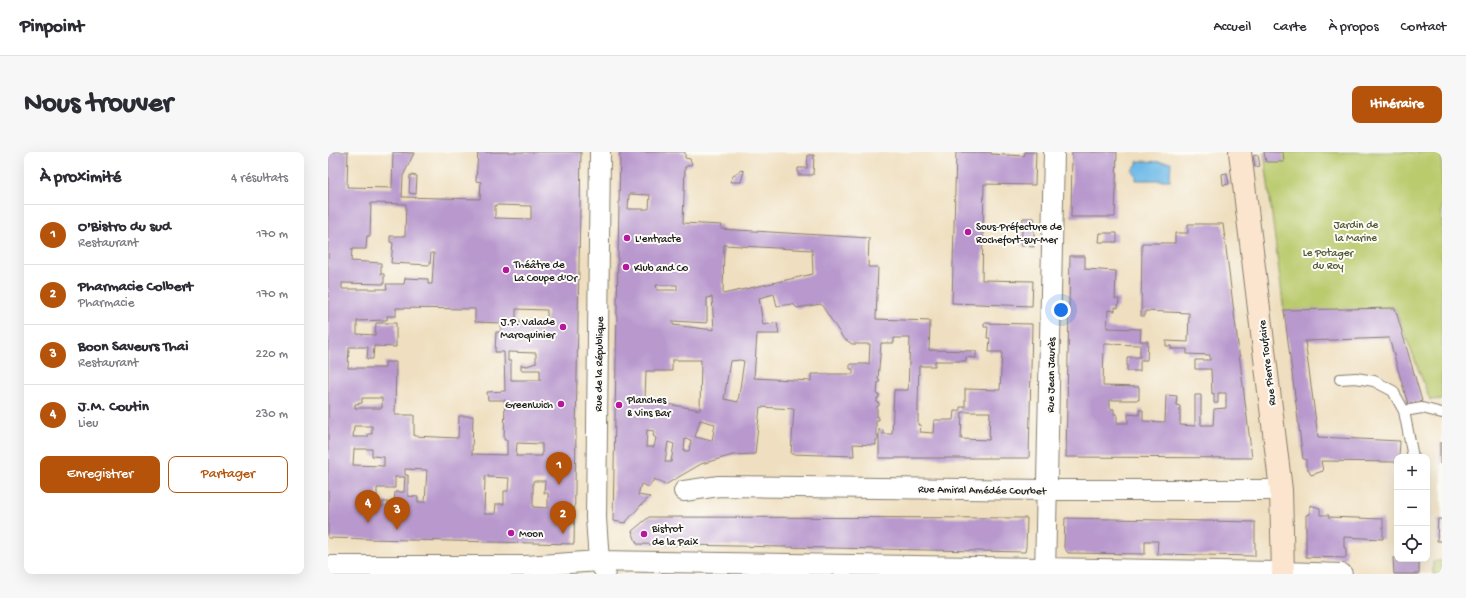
<!DOCTYPE html>
<html lang="fr">
<meta charset="utf-8">
<style>
body{margin:0;font-family:"Gochi Hand",sans-serif;background:#f7f7f7;color:#2b2b33}
.controls{position:absolute;right:12px;bottom:12px;display:grid;overflow:hidden;border-radius:8px;box-shadow:0 4px 16px #0002}
.controls button{width:36px;height:36px;display:grid;place-items:center;padding:0;border:0;border-bottom:1px solid #e1e1e2;background:#fff;color:#2b2b33;font:20px sans-serif}
.you{position:absolute;left:733px;top:158px;width:14px;height:14px;margin:-10px;border:3px solid #fff;border-radius:50%;background:#1a73e8;box-shadow:0 0 0 6px #1a73e833}
.badge{display:grid;place-items:center;width:26px;height:26px;border-radius:50%;background:#b45309;color:#fff;font-size:13px;font-weight:700}
.pin{position:absolute;translate:-50% -33px;filter:drop-shadow(0 1px 2px #0008)}
.pin::after{content:'';position:absolute;top:21px;width:14px;height:12px;background:inherit;clip-path:polygon(0 0,100% 0,50% 100%)}
.list{margin:0;padding:0;list-style:none}
h2{display:flex;justify-content:space-between;align-items:center;height:52px;margin:0;padding:0 16px;font-size:17px}
h2 small{font-size:13px;font-weight:400;color:#7c7c81}
.list li{display:grid;grid-template-columns:26px 1fr auto;gap:12px;align-items:center;box-sizing:border-box;height:60px;padding:0 16px;border-top:1px solid #e1e1e2}
.list b{display:block;font-size:15px;white-space:nowrap}
.list p{margin:0;font-size:13px;white-space:nowrap;color:#7c7c81}
.list em{font-size:13px;font-style:normal;color:#7c7c81}
.actions{display:flex;gap:8px;padding:12px 16px}
.actions a{flex:1;padding:9px 0;border:1px solid #b45309;border-radius:8px;text-align:center;font-size:14px;color:#b45309}
.actions .main{background:#b45309;color:#fff}
.icon{flex:none;width:22px;height:22px;fill:none;stroke:currentColor;stroke-width:2;stroke-linecap:round;stroke-linejoin:round}
.map{position:relative;flex:none;width:1114px;height:422px;overflow:hidden;border-radius:8px}
header{display:flex;align-items:center;gap:24px;box-sizing:border-box;height:56px;padding:0 20px;background:#fff;border-bottom:1px solid #e1e1e2}
header strong{font-size:19px}
nav{display:flex;gap:22px;margin-inline-start:auto;font-size:14px}
.intro{display:flex;align-items:center;justify-content:space-between;box-sizing:border-box;height:96px;padding:0 24px}
h1{margin:0;font-size:28px}
.button{padding:10px 18px;border-radius:8px;background:#b45309;color:#fff;font-size:14px;font-weight:700}
main{display:flex;gap:24px;padding:0 24px}
aside{flex:1;background:#fff;border-radius:8px;box-shadow:0 4px 16px #0002}
.map>svg:first-child{display:block}
.green{fill:#baca6d;stroke:#6b7344}
.water{fill:#6ebae7;stroke:#456b82}
.building{fill:#b898cd;fill-rule:evenodd}
.lines{fill:none;stroke-linecap:round;stroke-linejoin:round}
.lane-casing{stroke:#867e6e;stroke-width:12}
.street-casing{stroke:#867e6e;stroke-width:22}
.secondary-casing{stroke:#867e6e;stroke-width:24}
.lane{stroke:#fff;stroke-width:10}
.street{stroke:#fff;stroke-width:20}
.secondary{stroke:#fce5cf;stroke-width:22}
.poi-dot{fill:#b5179e;stroke:#fdfcf7;stroke-width:1.5}
.labels{text-anchor:middle;stroke-width:4;stroke-linejoin:round;paint-order:stroke}
.park-label{font-size:11px;fill:#535938;stroke:#fdfcf7}
.poi-label{font-size:11px;fill:#1c1c1c;stroke:#fdfcf7;text-anchor:start}
.street-label{font-size:11px;fill:#1c1c1c;stroke:#fdfcf7}
</style>
<header>
<strong>Pinpoint</strong>
<nav><a>Accueil</a><a>Carte</a><a>À propos</a><a>Contact</a></nav>
</header>
<div class="intro"><h1>Nous trouver</h1><a class="button">Itinéraire</a></div>
<main>
<aside>
<h2>À proximité<small>4 résultats</small></h2>
<ul class="list">
<li><span class="badge">1</span><div><b>O'Bistro du sud</b><p>Restaurant</p></div><em>170 m</em></li>
<li><span class="badge">2</span><div><b>Pharmacie Colbert</b><p>Pharmacie</p></div><em>170 m</em></li>
<li><span class="badge">3</span><div><b>Boon Saveurs Thai</b><p>Restaurant</p></div><em>220 m</em></li>
<li><span class="badge">4</span><div><b>J.M. Coutin</b><p>Lieu</p></div><em>230 m</em></li>
</ul>
<div class="actions"><a class="main">Enregistrer</a><a>Partager</a></div>
</aside>
<div class="map">
<svg width="1114" height="422" viewBox="0 0 1114 422">
<rect width="100%" height="100%" fill="#fdfcf7"/>
<filter id="ink" filterUnits="userSpaceOnUse"><feTurbulence type="fractalNoise" baseFrequency=".025" numOctaves="2"/><feDisplacementMap in="SourceGraphic" scale="8" xChannelSelector="R" yChannelSelector="G"/><feConvolveMatrix kernelMatrix="1 2 1 2 8 2 1 2 1" color-interpolation-filters="sRGB"/></filter>
<filter id="wash" filterUnits="userSpaceOnUse"><feTurbulence type="fractalNoise" baseFrequency=".012" numOctaves="4" result="noise"/><feDisplacementMap in="SourceGraphic" scale="16" xChannelSelector="R" yChannelSelector="G"/><feGaussianBlur stdDeviation="0.9" result="paint"/><feColorMatrix in="noise" values="0 0 0 0 0 0 0 0 0 0 0 0 0 0 0 0 0 1.4 0 .05"/><feComposite in="paint" operator="in"/></filter>
<g filter="url(#wash)">
<rect width="100%" height="100%" fill="#efdfc0"/>
<path class="green" d="M936,0H1114V247L1102,248L1067,156L956,159Z
M1105,409H1114V422H1105Z"/>
<path class="water" d="M809,9L843,10L842,28H808V24L804,19L806,15L809,13Z"/>
<g id="blocks">
<path class="building" d="M0,0H20L19,35L64,36L65,0L86,1L75,24L74,45L152,47L153,30L148,29L150,0H253L246,392L0,386ZM43,51L78,52L77,84H62V90L65,91L63,111L102,113L103,101H106L104,132H100V127L77,126L76,132H58L59,137H14V131L56,132V122H53V111L23,109L24,97H38L39,84H42ZM167,53L203,54V67L167,66ZM68,156L147,157V170L173,171V180H168L167,200H176L177,239L159,240L160,248H177L176,288H179V303L144,302L145,264H131L130,286L86,284V263H67L68,210H57V216H20L21,195H40L39,207H45L46,194L68,195V171H48L47,183L29,182V169L59,168V164H68ZM188,157L219,158V171L188,170ZM180,200L208,201V211L199,214L193,213V218H212V228H183V209H180ZM34,246H54V256H27V252L34,251ZM26,274H44V282H40V285H25ZM189,291L214,292V304H188ZM26,297H44V304L56,305V314L25,313ZM77,317L99,318L97,350H90V345L80,344V323H77ZM160,323V325L181,326L180,339H176V352H168L167,362H156L157,324ZM67,325H77L76,340H67L66,355H60V350H55V355L49,354V336H67ZM205,329H217L216,341H220V356L205,355Z
M292,0H357V6L362,7L364,12L357,15L355,71L394,73L393,77L541,86L540,115H550L548,167L602,169L601,198L648,199V206L638,205V209H607V214H591L590,253V273H593L592,280L605,281L606,268H625L626,259H632V255H637V237L672,238L674,200H661L662,186H659L660,175H656V171L704,172L701,306H551V277L555,278V282H564L566,238H580L582,186H566V191H553L550,228H551L552,230H550L549,243H551V246H549V251H551V254H549V266H551V268H548V282L550,283V288H548V293L525,292L526,304L463,302L466,257L432,255L427,302L405,303L373,312L337,333L326,327L321,335L313,332L310,343L322,345L313,353L297,371L285,369ZM301,42L322,43L321,57H300ZM396,93L484,98L485,122L395,142ZM328,133H349V138H329ZM446,142L449,154L465,152L469,156L493,152L515,186L524,192H542L541,212H522V217H525V222H483V229L426,226L429,182H451L449,171L435,173L431,146ZM384,145L386,178L345,173V169L379,171V146ZM344,208H373L372,258L340,252L341,249L317,247L318,219H344ZM412,208L416,209L410,250L396,247L402,209ZM634,260H662L661,288L633,287ZM372,268L387,272L384,289L367,285ZM319,278L326,279L325,284L328,286L326,295H318ZM357,287L363,288L361,299H356ZM340,290L346,292L343,310H337Z
M628,0H663V2L696,4L697,0H708L707,33L656,32L654,128L705,129L704,154L624,151Z
M744,0H789L787,65H743Z
M936,0H955L956,10H938Z
M480,3H486L485,23H470V16H479Z
M930,3L932,14L927,15L925,4Z
M413,18L416,19L413,30H402L405,24Z
M899,21L901,32L895,33L894,22Z
M82,23L89,24L88,42L81,41Z
M695,66H706V95L693,94Z
M860,72H895L924,306L738,305L742,104H757V117L788,119L787,147H791L790,156L787,155V159L780,158L779,176L813,177L812,189H820L819,208H812V219H799V205H812V193L776,192L775,234L811,235V248H782V257H786V262H789V271H800V262L811,263V258H815V269L837,270L838,243L849,244L848,253L852,254V273L867,274V243H873V273H885L886,257L898,256V241H890V251H886V241L884,242L883,217H867V208H882V203L859,202V197H843V194H838V189L860,190L861,161L817,159V164H813L814,91H847V81H860Z
M772,81H789V90H771Z
M1067,156L1094,249L1080,252L1061,186L977,189L990,285L1072,289L1071,305H1069V310L993,309L995,319L983,323L978,314V307H975L956,158Z
M1112,291H1114V312H1112Z
M982,353L992,356V363H1001L1000,365L1055,367V387L1016,385V396H1018V406L978,405V363L982,362Z
M321,365L699,366L698,395L697,400L309,392L304,379Z
M737,366L927,370V404L829,402L830,389H817V402L740,401L736,395Z
M1110,367H1114V389H1109Z
M1065,406L1091,407V422H1066Z"/>
</g>
</g>
<g filter="url(#ink)">
<use href="#blocks" fill-opacity="0" stroke="#867e6e" stroke-width="1"/>
<g class="lines">
<defs>
<path id="lane" d="M1012,227L1028,226L1046,229L1065,239L1076,259
M1085,305L1076,259L1094,256L1114,261"/>
<path id="street" d="M272,0L268,366L271,409L277,420
M356,339L391,334L719,338H953
M0,414H198L271,409L955,420L1014,422
M717,422L726,0"/>
<path id="secondary" d="M912,0L953,338L955,422"/>
</defs>
<use href="#lane" class="lane-casing"/>
<use href="#street" class="street-casing"/>
<use href="#secondary" class="secondary-casing"/>
<use href="#lane" class="lane"/>
<use href="#street" class="street"/>
<use href="#secondary" class="secondary"/>
</g>
</g>
<g class="poi-dot">
<circle cx="640" cy="80" r="4"/>
<circle cx="299" cy="86" r="4"/>
<circle cx="298" cy="115" r="4"/>
<circle cx="178" cy="118" r="4"/>
<circle cx="235" cy="175" r="4"/>
<circle cx="233" cy="252" r="4"/>
<circle cx="291" cy="253" r="4"/>
<circle cx="183" cy="381" r="4"/>
<circle cx="316" cy="382" r="4"/>
</g>
<g class="labels">
<g class="park-label">
<text x="1028" y="76">Jardin de<tspan x="1028" dy="13">la Marine</tspan></text>
<text x="1000" y="104">Le Potager<tspan x="1000" dy="13">du Roy</tspan></text>
</g>
<g class="poi-label">
<text x="648" y="78">Sous-Préfecture de<tspan x="648" dy="13">Rochefort-sur-Mer</tspan></text>
<text x="307" y="90">L'entracte</text>
<text x="186" y="116">Théâtre de<tspan x="186" dy="13">La Coupe d'Or</tspan></text>
<text x="306" y="119">Klub and Co</text>
<text x="227" y="173" text-anchor="end">J.P. Valade<tspan x="227" dy="13">Maroquinier</tspan></text>
<text x="299" y="251">Planches<tspan x="299" dy="13">&amp; Vins Bar</tspan></text>
<text x="225" y="256" text-anchor="end">Greenwich</text>
<text x="324" y="380">Bistrot<tspan x="324" dy="13">de la Paix</tspan></text>
<text x="191" y="385">Moon</text>
</g>
<g class="street-label">
<text transform="translate(938 211) rotate(-97)" y="4">Rue Pierre Toufaire</text>
<text transform="translate(270 212) rotate(-89)" y="4">Rue de la République</text>
<text transform="translate(722 223) rotate(-89)" y="4">Rue Jean Jaurès</text>
<text transform="translate(654 337) rotate(1)" y="4">Rue Amiral Amédée Courbet</text>
</g>
</g>
</svg>
<div class="controls">
<button>+</button>
<button>−</button>
<button><svg class="icon" aria-label="locate" viewBox="0 0 24 24"><circle cx="12" cy="12" r="6"/><path d="M12 2v4M12 18v4M2 12h4M18 12h4"/></svg></button>
</div>
<div class="you"></div>
<div class="pin badge" style="left:231px;top:333px">1</div>
<div class="pin badge" style="left:235px;top:382px">2</div>
<div class="pin badge" style="left:69px;top:378px">3</div>
<div class="pin badge" style="left:40px;top:371px">4</div>
</div>
</main>
